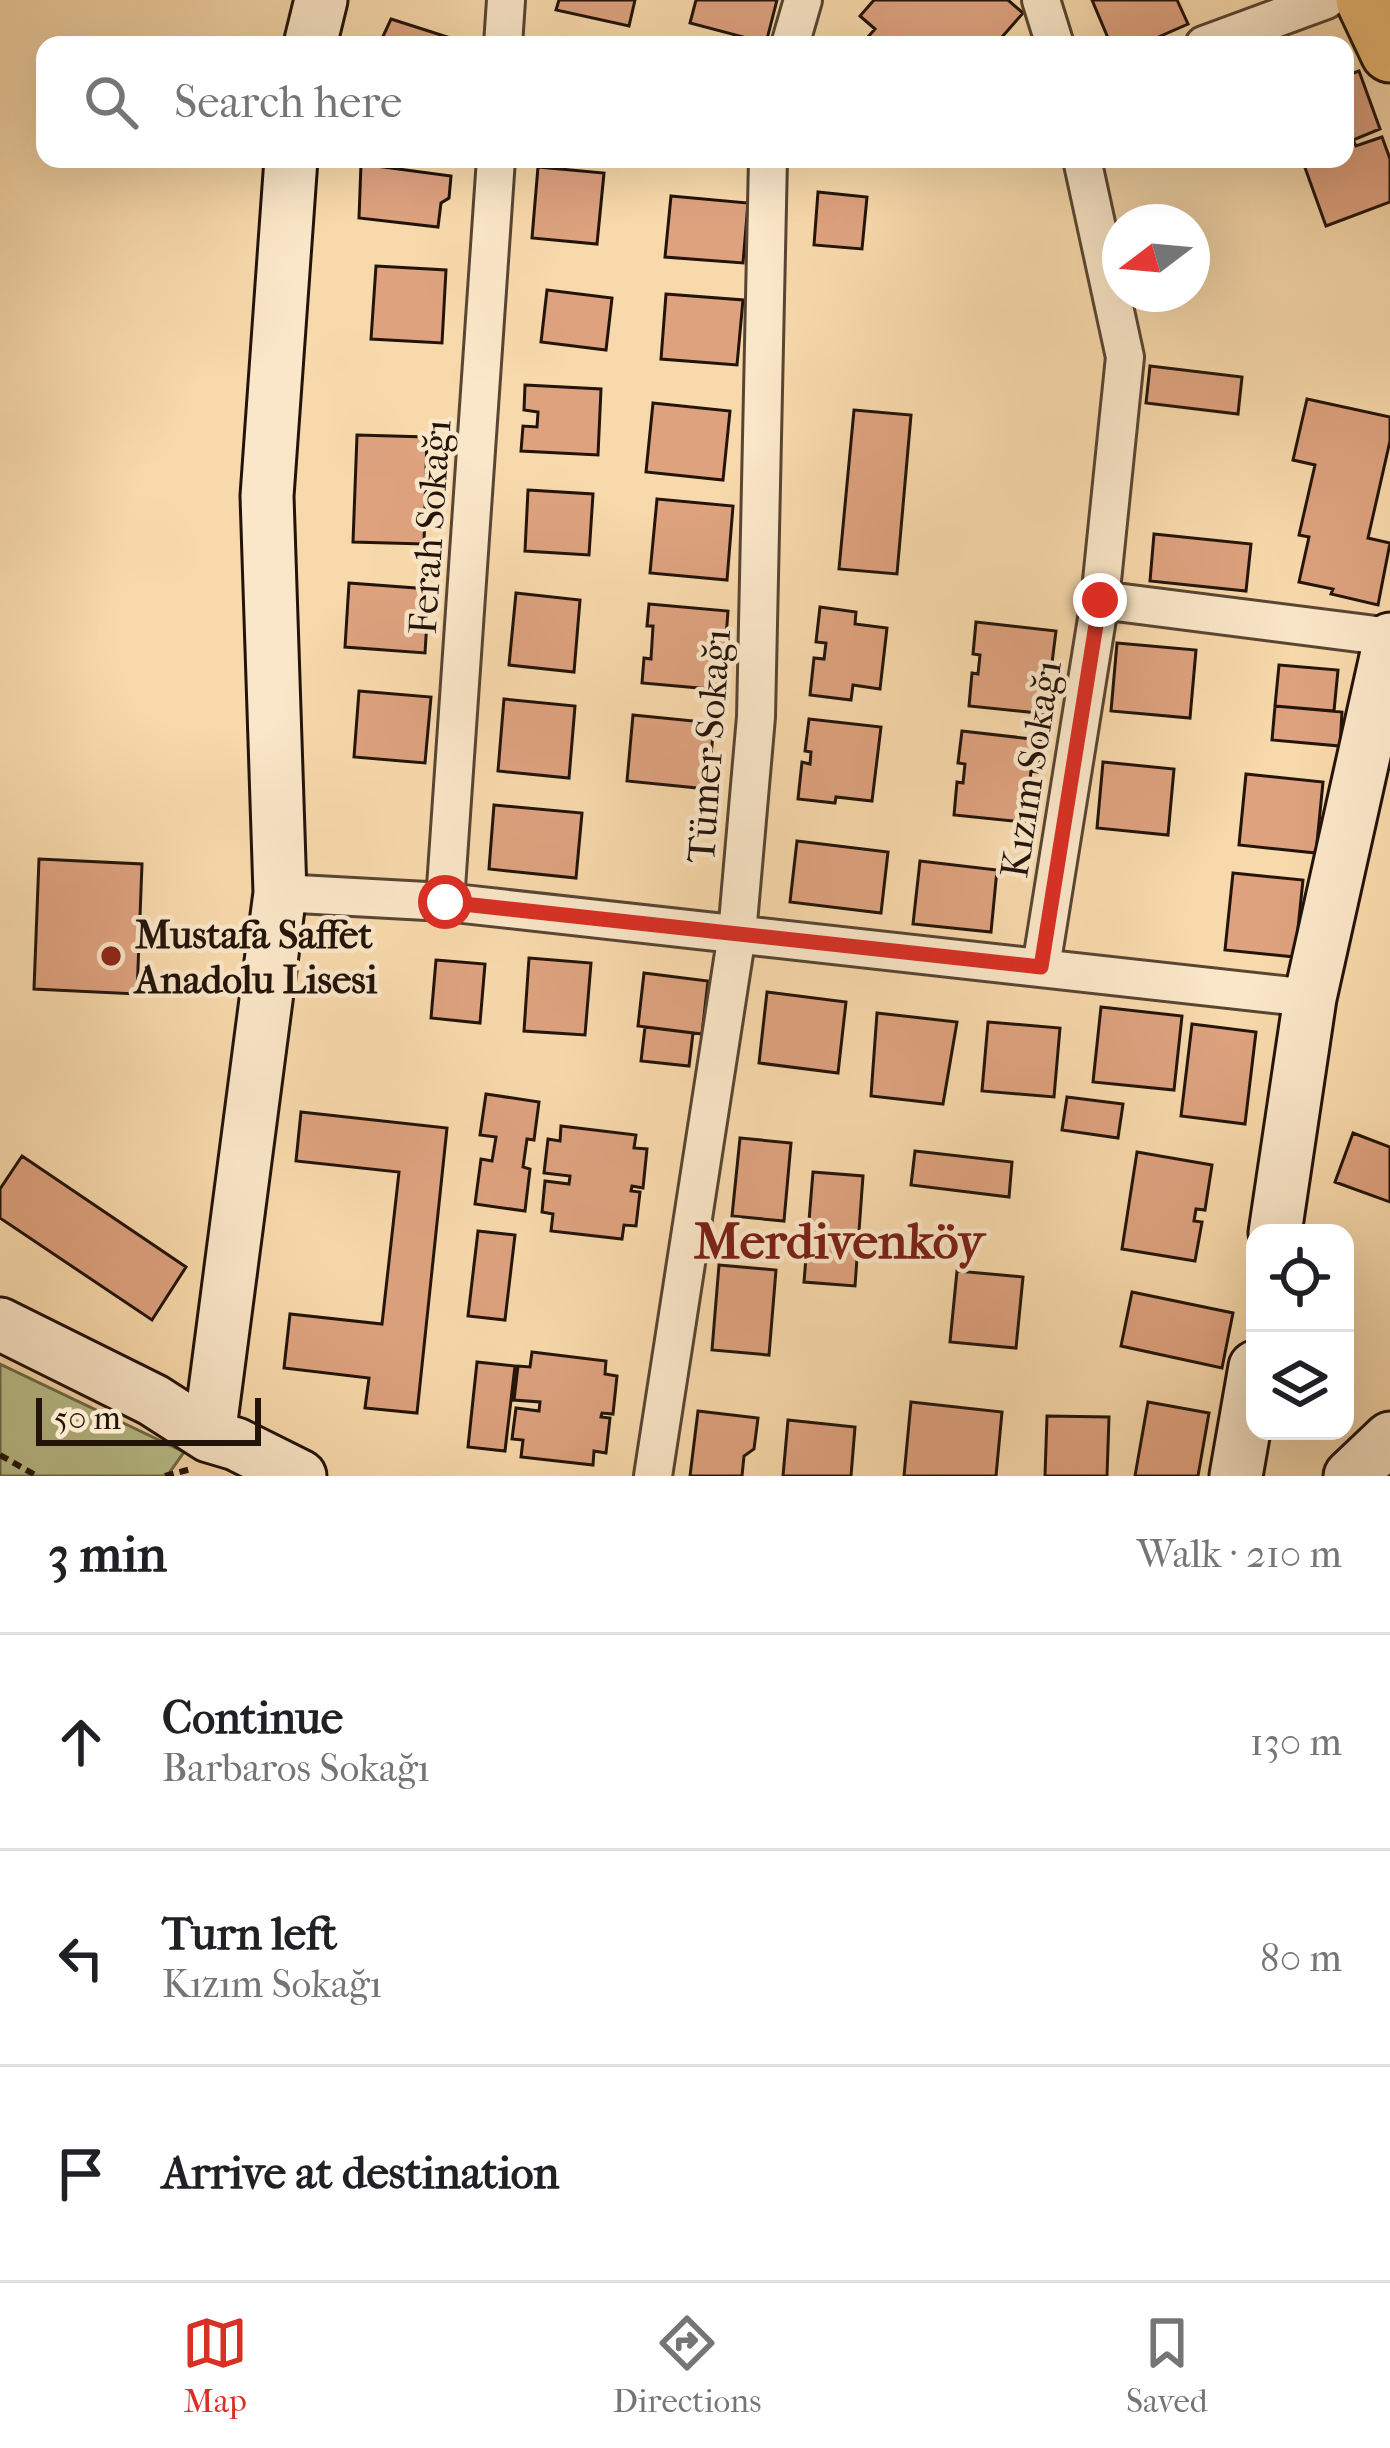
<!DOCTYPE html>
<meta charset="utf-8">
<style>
body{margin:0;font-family:"IM FELL French Canon",serif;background:#f6f6f6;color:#202124}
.controls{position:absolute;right:36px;bottom:36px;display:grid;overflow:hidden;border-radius:24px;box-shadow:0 12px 48px #0002}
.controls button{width:108px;height:108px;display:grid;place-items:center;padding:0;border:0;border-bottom:3px solid #e0e0e0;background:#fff;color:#202124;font:60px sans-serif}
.compass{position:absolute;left:1102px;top:204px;width:108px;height:108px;border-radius:50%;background:#fff;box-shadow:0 12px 48px #0002;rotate:254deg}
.scale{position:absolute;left:36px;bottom:30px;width:225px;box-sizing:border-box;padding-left:12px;border:6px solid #23140a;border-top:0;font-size:33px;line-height:42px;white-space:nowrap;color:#23140a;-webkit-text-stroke:9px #fae6c8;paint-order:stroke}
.stop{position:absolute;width:36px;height:36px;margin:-27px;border:9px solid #d93025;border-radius:50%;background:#fff}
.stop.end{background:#d93025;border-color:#fff;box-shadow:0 3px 12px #0008}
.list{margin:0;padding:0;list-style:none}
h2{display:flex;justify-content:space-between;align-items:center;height:156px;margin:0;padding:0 48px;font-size:51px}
h2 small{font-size:39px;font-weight:400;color:#757577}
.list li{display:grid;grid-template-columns:78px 1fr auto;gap:36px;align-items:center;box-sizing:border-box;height:216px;padding:0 48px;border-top:3px solid #e0e0e0}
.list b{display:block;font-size:45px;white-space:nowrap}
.list p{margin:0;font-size:39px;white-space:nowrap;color:#757577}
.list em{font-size:39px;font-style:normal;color:#757577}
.icon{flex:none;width:66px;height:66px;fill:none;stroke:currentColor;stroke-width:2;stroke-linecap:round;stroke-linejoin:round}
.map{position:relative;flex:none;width:1390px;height:1476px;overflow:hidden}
.search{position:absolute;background:#fff;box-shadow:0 12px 48px #0002;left:36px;right:36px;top:36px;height:132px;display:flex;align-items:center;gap:30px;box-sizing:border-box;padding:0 42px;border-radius:24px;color:#757577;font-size:45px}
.sheet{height:804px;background:#fff}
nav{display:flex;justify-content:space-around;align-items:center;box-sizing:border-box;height:168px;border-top:3px solid #e0e0e0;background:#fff;font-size:33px;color:#757577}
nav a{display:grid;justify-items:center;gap:6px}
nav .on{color:#d93025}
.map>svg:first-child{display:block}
.green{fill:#bac08c;stroke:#6e6a4b;stroke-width:3}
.building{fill:#dea27f;stroke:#23140a;stroke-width:3}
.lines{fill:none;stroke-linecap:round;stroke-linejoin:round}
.street-casing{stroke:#584532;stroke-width:42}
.secondary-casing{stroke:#23140a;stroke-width:57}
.primary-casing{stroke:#23140a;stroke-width:63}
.path{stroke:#23140a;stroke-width:6;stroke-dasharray:9 6;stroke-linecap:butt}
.street{stroke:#fae6c8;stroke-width:36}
.secondary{stroke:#fae6c8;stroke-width:51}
.primary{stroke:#ecbc76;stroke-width:57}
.route{stroke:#d93025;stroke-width:15}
.poi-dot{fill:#8f2418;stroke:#fae6c8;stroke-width:4.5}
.labels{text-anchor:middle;stroke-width:9;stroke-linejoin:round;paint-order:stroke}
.street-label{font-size:39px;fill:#23140a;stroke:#fae6c8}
.poi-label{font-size:39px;font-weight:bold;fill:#23140a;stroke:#fae6c8;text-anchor:start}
.district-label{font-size:51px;font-weight:bold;fill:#7a1f14;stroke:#fae6c8}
</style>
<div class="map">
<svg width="1390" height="1476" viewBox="0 0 1390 1476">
<rect width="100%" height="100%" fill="#f8d9ab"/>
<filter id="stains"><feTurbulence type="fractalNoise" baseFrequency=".00167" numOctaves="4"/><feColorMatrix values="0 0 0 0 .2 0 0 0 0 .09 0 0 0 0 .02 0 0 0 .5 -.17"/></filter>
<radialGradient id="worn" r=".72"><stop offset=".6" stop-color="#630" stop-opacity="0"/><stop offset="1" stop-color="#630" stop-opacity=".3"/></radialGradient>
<path class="green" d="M0,1364L184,1452L167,1476H0Z"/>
<path class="building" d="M559,0H635L629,26L556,10Z
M696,0H777L766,43L690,23Z
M874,0H1008L1023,13L995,45H861L875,29L860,16Z
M1092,0H1177L1188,24L1140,45H1111Z
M391,19L463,42L462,45H379Z
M1359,71L1380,129L1353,140L1356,146L1382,137L1390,159V202L1326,226L1304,165L1322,159H1345V76Z
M361,164L451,176L449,198L441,203L438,227L359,218Z
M538,167L604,173L597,244L532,238Z
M818,192L867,197L862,249L814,245Z
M671,196L748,203L743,263L665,257Z
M376,266L446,270L442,343L371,339Z
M547,290L612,298L606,350L541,342Z
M666,294L743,300L737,365L661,359Z
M1150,366L1242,377L1238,414L1146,403Z
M525,385L601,389L598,455L521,451L523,426L537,427L538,412L524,410Z
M1307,399L1390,417V441L1368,538L1390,543L1378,605L1331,594L1333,589L1299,582L1309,537L1299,535L1315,465L1293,460Z
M653,403L730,411L723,480L646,472Z
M854,410L911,415L897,574L839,569Z
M357,435L427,437L424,544L353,542Z
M528,490L593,494L589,555L525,551Z
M657,499L733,506L727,580L650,573Z
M1154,534L1251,544L1246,591L1150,581Z
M349,583L429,589L425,653L345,647Z
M516,593L580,600L574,672L509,665Z
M649,604L728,611L722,690L642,683L644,658L651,659L653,626H647Z
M820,607L856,612L855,624L887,628L880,689L853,685L851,700L810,695L814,658L824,659L826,643L816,642Z
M976,622L1056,631L1052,663H1046L1044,680L1051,681L1048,714L969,706L972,673L978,674L980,655L973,654Z
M1117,643L1196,650L1190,718L1111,711Z
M1279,665L1338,670L1334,711L1275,706Z
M359,691L431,697L425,763L354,757Z
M504,699L575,706L569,778L498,771Z
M1275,706L1342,712L1340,746L1272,740Z
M633,715L714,723L708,789L627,781Z
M809,719L881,727L872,801L836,797L835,803L798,799L802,762L810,764L811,752L805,751Z
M962,731L1041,740L1037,772L1031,771L1029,789L1036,790L1033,823L954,815L957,782L963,783L965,764L958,763Z
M1103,762L1174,769L1168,835L1097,828Z
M1246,774L1323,782L1316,853L1239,845Z
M494,805L582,813L576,878L489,869Z
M797,841L888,852L881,913L790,902Z
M39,859L142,864L137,994L34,989Z
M920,861L997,870L991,932L913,924Z
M1233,873L1303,880L1295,957L1225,950Z
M529,958L591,963L585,1035L524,1031Z
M436,960L485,964L480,1023L431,1018Z
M644,973L708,981L702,1034L638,1026Z
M767,992L846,1002L838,1073L759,1063Z
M1101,1007L1182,1016L1174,1090L1093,1082Z
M877,1013L957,1022L943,1104L871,1096Z
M988,1022L1060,1028L1054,1097L982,1091Z
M1192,1024L1256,1032L1245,1124L1181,1116Z
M645,1027L693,1033L689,1066L641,1061Z
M486,1094L539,1102L534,1140L527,1139L523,1167L530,1169L525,1211L475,1204L481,1159L492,1161L496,1137L480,1135Z
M1067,1097L1123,1104L1118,1138L1062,1130Z
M301,1112L447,1128L417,1413L365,1408L369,1378L284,1368L290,1314L382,1324L399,1172L296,1161Z
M561,1126L636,1135L634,1148L647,1149L643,1188L632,1186L631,1191L640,1192L636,1226L624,1225L622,1239L551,1231L553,1214L542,1212L545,1181L569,1184L570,1176L544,1173L548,1139L560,1141Z
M1353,1133L1390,1147V1202L1335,1182Z
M740,1138L791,1143L784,1221L732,1216Z
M915,1151L1012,1162L1009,1197L911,1185Z
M1137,1152L1212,1165L1205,1210L1196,1209L1194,1221L1202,1222L1195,1261L1122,1249Z
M22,1156L186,1267L152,1320L0,1218V1189Z
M813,1172L863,1176L855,1286L804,1282Z
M478,1231L515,1235L505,1320L468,1316Z
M719,1265L776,1270L769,1355L712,1350Z
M957,1271L1023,1277L1016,1348L950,1342Z
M1132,1292L1233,1313L1222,1368L1121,1346Z
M532,1352L606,1361L605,1374L617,1376L613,1414L602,1413L601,1417L610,1418L606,1453L594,1451L593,1465L521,1457L523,1440L512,1439L516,1408L539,1411L540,1402L514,1400L518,1366L530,1367Z
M477,1362L515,1366L505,1451L468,1447Z
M911,1402L1002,1412L996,1476H904Z
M1148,1402L1209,1413L1198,1476H1135Z
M698,1411L758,1418L754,1449L744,1456L742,1476H690Z
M1047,1416L1109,1417L1107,1476H1045Z
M788,1420L855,1427L851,1476H783Z"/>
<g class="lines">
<defs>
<path id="street" d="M1041,0L1055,45
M503,45L506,0
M790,45L803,0
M1204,45L1326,0
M1100,600L1390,637
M280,893L445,902L1310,998
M445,902L496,159
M1041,967L1100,600L1125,357L1082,159
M653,1476L737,934L756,717L768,159"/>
<path id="secondary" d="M310,45L321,0
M1275,1233L1310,998L1390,639
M0,1324L153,1400L209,1436L236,1444L300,1476
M209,1436L280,893L267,496L291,159
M1236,1476L1255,1367
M1350,1476L1390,1438"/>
<path id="primary" d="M1365,0L1390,53"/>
</defs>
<use href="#street" class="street-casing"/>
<use href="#secondary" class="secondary-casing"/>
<use href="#primary" class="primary-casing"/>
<path class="path" d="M0,1455L37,1476
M165,1476L191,1469"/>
<use href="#street" class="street"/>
<use href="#secondary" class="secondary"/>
<use href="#primary" class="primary"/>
</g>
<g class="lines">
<path class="route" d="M445,902L1041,967L1100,600"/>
</g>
<circle class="poi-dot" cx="111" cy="956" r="12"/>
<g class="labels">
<g class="street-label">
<text transform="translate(429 527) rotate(-86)" y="14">Ferah Sokağı</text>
<text transform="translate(708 746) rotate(-86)" y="14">Tümer Sokağı</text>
<text transform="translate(1030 769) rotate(-81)" y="14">Kızım Sokağı</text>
</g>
<g class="poi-label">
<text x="135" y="948">Mustafa Saffet<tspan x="135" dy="45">Anadolu Lisesi</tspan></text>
</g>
<g class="district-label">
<text x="839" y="1258">Merdivenköy</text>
</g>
</g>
<rect width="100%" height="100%" filter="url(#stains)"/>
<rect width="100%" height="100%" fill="url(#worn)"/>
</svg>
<div class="controls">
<button><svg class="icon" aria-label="locate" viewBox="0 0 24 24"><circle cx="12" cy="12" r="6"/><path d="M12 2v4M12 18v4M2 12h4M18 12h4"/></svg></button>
<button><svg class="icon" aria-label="layers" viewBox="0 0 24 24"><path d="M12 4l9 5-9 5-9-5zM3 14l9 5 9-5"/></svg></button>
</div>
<svg class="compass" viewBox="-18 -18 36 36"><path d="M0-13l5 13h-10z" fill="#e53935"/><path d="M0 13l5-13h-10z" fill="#757577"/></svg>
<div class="scale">50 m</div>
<div class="stop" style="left:445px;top:902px"></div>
<div class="stop end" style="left:1100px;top:600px"></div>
<div class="search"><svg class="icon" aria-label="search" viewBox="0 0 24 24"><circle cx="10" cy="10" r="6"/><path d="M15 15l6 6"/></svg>Search here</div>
</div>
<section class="sheet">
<h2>3 min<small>Walk · 210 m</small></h2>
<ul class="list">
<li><svg class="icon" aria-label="ahead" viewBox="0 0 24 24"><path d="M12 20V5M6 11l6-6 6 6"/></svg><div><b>Continue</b><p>Barbaros Sokağı</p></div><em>130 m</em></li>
<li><svg class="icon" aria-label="left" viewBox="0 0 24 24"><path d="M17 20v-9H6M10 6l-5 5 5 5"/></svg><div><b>Turn left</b><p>Kızım Sokağı</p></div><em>80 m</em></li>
<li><svg class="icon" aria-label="arrive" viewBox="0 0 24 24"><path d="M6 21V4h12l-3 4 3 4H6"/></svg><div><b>Arrive at destination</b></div></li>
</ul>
</section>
<nav>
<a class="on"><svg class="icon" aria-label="map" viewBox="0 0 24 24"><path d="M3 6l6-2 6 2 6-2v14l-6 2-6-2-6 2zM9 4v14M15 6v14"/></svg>Map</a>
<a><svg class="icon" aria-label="directions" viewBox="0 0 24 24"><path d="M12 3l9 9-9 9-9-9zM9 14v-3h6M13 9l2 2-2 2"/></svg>Directions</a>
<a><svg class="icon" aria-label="saved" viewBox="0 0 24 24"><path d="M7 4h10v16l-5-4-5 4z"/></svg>Saved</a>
</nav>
